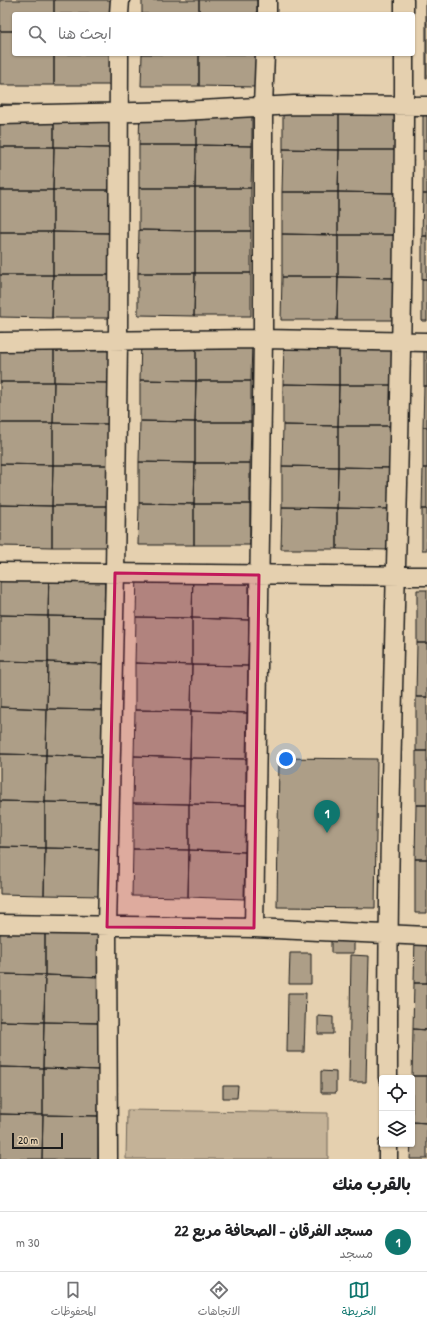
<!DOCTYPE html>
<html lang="ar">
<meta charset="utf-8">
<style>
body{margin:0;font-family:"Patrick Hand","Playpen Sans Arabic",sans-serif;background:#f6f6f6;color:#202124;direction:rtl}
.controls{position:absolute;right:12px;bottom:12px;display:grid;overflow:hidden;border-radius:4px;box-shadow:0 1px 3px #0004}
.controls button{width:36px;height:36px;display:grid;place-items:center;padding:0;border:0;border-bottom:1px solid #e0e0e0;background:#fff;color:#202124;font:20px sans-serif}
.scale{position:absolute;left:12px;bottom:10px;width:51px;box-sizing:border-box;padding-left:4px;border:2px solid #1c1c1c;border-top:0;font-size:11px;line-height:14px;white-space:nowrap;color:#1c1c1c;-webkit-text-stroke:3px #e5d0af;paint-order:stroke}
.you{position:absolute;left:286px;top:759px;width:14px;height:14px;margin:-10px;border:3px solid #fff;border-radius:50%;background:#1a73e8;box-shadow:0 0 0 6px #1a73e833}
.badge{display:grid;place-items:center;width:26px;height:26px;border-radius:50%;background:#0f766e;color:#fff;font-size:13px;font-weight:700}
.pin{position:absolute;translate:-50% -33px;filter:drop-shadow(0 1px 2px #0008)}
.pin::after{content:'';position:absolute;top:21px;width:14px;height:12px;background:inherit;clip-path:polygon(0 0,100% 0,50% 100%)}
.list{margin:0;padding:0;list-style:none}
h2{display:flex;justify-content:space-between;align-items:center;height:52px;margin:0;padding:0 16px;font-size:17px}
h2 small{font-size:13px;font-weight:400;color:#757577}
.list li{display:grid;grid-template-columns:26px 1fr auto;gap:12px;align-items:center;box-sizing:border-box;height:60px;padding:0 16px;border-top:1px solid #e0e0e0}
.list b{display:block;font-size:15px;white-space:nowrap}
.list p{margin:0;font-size:13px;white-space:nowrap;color:#757577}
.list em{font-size:13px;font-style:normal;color:#757577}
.icon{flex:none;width:22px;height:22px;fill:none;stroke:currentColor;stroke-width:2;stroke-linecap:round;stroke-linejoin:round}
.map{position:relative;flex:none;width:427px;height:1159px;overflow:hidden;direction:ltr}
.search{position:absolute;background:#fff;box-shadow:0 1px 3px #0004;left:12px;right:12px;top:12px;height:44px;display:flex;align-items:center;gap:10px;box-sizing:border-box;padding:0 14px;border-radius:4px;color:#757577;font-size:15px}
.sheet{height:112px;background:#fff}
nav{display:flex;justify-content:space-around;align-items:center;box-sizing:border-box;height:56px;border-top:1px solid #e0e0e0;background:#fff;font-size:11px;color:#757577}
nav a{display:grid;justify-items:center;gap:2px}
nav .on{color:#0f766e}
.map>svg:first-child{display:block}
.green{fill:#c4b297;stroke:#70675a}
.building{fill:#ad9e87;stroke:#1c1c1c}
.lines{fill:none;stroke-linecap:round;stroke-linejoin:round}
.minor-casing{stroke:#1c1c1c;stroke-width:21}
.minor{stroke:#e5d0af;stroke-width:18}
.marked{fill:#c2185b;fill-opacity:0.2;stroke:#c2185b;stroke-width:3;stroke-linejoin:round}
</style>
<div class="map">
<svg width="427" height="1159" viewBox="0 0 427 1159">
<rect width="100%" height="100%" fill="#e5d0af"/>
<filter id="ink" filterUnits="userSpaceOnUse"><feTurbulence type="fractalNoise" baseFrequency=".025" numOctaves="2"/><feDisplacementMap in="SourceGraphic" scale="8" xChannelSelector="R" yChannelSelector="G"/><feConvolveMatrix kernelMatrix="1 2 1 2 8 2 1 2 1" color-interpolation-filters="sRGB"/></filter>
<g filter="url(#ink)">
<path class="green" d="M127,1110L328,1113V1159H126Z"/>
<path class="building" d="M0,0H54V14H14V31H0Z
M54,0H112V14H54Z
M142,0H199V14H142Z
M199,0H257V14H199Z
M426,0H427V24H426Z
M426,24H427V78H426Z
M0,31H14V54H54V85H0Z
M54,54H112L111,85H54Z
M142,54H199V86H141Z
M199,54H257L256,87L199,86Z
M140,103H196V145H139Z
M196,103H252V146L196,145Z
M0,104L54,105V147H0Z
M54,105H110V148L54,147Z
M283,107H339V150L283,149Z
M339,107H395V150H339Z
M423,109H427V151H423Z
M139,145H196L195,188H139Z
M196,145L252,146L251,188H195Z
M0,147H54L53,190H0Z
M54,147L110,148V190H53Z
M283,149L339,150L338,192H282Z
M339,150H395L394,193L338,192Z
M423,151H427V194H423Z
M139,188H195V231L139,230Z
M195,188H251V231H195Z
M0,190H53V232H0Z
M53,190H110L109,233L53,232Z
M282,192H338V235L282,234Z
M338,192L394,193V235H338Z
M423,194H427V236H422Z
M139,230L195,231V273H138Z
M195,231H251V273H195Z
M0,232H53V275H0Z
M53,232L109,233V275H53Z
M282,234L338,235V277H282Z
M338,235H394V278L338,277Z
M422,236H427V279H422Z
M138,273H195L194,316L138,315Z
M195,273H251V316H194Z
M0,275H53L52,318L0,317Z
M53,275H109V318H52Z
M282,277H338L337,320H281Z
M338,277L394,278L393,320H337Z
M422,279H427V321H422Z
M141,339L196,340V381L140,380Z
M196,340H252L251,381H196Z
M0,341H54V382H0Z
M54,341L110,342V383L54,382Z
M284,343L339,344V385L283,384Z
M339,344H395L394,385H339Z
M424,345H427V386H424Z
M140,380L196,381L195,422L140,421Z
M196,381H251V422H195Z
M0,382H54L53,423H0Z
M54,382L110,383L109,424L53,423Z
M283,384L339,385L338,426L283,425Z
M339,385H394V426H338Z
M424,386H427V427H423Z
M140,421L195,422V463L139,462Z
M195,422H251L250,463H195Z
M0,423H53V465L0,464Z
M53,423L109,424V465H53Z
M283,425L338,426V467L282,466Z
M338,426H394L393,468L338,467Z
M423,427H427V468H423Z
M139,462L195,463L194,504L139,503Z
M195,463H250V504H194Z
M0,464L53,465L52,506L0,505Z
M53,465H109L108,506H52Z
M282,466L338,467L337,508L282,507Z
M338,467L393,468V509L337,508Z
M423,468H427V509H422Z
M139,503L194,504V545H138Z
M194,504H250V545H194Z
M0,505L52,506V547L0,546Z
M52,506H108V547H52Z
M282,507L337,508V549H281Z
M337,508L393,509L392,550L337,549Z
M422,509H427V550H422Z
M0,568L49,569L48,616L0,615Z
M49,569L105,571L104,617L48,616Z
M137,570L193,572L192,618L136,617Z
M193,572L249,573V620L192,618Z
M417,590H427V643H417Z
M0,615L48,616V662L0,661Z
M48,616L104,617V664L48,662Z
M136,617L192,618V665L135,663Z
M192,618L249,620L248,666L192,665Z
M417,643H427V697H416Z
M0,661L48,662L47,709L0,707Z
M48,662L104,664L103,710L47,709Z
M135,663L192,665L191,711L135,710Z
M192,665L248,666L247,713L191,711Z
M416,697H427V751H416Z
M0,707L47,709L46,755L0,754Z
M47,709L103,710L102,757L46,755Z
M135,710L191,711L190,758L134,756Z
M191,711L247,713L246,759L190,758Z
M416,751H427V805H416Z
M0,754L46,755L45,802L0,801Z
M46,755L102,757V803L45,802Z
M134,756L190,758L189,804L133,803Z
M190,758L246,759V805L189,804Z
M279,758L377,759L375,908L277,907Z
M0,801L45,802V848L0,847Z
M45,802L102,803L101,849L45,848Z
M133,803L189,804V850L133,849Z
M189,804L246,805L245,852L189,850Z
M416,805H427V859H415Z
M0,847L45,848L44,895L0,894Z
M45,848L101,849L100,896L44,895Z
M133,849L189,850L188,897L132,896Z
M189,850L245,852L244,899L188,897Z
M415,859H427V913H415Z
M0,928L45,929V975L0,974Z
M45,929L102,930L101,977L45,975Z
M415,936H427V983H414Z
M331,938H354V953H331Z
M290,953H311V984H289Z
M351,955L369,956L366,1082H349Z
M0,974L45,975L44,1022L0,1021Z
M45,975L101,977L100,1023L44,1022Z
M414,983H427V1030L413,1029Z
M288,993H306L304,1052H287Z
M318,1016L333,1017V1034H318Z
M0,1021L44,1022L43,1068L0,1067Z
M44,1022L100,1023L99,1070L43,1068Z
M413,1029L427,1030V1076H412Z
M0,1067L43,1068V1115L0,1114Z
M43,1068L99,1070L98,1116L43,1115Z
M321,1071L336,1072V1093H321Z
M412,1076H427V1123L412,1122Z
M223,1086H238L237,1098H223Z
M0,1114L43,1115L42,1159H0Z
M43,1115L98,1116V1159H42Z
M412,1122L427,1123V1159H410Z"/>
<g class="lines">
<defs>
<path id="minor" d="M404,0V14
M119,14L120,0
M267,14V0
M0,115L182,111L294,105L427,106
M0,342L263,339L427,342
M0,572L427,576
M0,924L254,928L427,936
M254,928L263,339V106L265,54
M388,1078C387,737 405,395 404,54
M388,1144V1159
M108,1159L107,927L115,573L118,341L119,54"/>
</defs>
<use href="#minor" class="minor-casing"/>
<use href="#minor" class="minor"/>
</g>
</g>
<path class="marked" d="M115,573L259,575L254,928L107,927Z"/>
</svg>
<div class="controls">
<button><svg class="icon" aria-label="locate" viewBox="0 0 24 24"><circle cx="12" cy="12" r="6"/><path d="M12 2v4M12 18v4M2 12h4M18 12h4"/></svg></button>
<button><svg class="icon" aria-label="layers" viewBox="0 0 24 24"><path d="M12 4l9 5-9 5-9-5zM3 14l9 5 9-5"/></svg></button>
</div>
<div class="scale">20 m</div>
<div class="you"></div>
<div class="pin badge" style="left:327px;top:833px">1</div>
<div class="search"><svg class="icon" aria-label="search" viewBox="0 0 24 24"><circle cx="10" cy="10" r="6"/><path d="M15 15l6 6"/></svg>ابحث هنا</div>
</div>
<section class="sheet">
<h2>بالقرب منك<small></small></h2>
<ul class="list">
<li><span class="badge">1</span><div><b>مسجد الفرقان - الصحافة مربع 22</b><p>مسجد</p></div><em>30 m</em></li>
</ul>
</section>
<nav>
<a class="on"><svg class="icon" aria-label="map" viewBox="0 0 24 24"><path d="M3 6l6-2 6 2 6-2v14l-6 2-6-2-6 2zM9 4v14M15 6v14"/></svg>الخريطة</a>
<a><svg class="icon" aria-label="directions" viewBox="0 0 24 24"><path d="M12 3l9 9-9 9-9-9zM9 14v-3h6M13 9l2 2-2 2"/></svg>الاتجاهات</a>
<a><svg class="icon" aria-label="saved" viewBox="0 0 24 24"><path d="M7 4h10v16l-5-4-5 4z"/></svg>المحفوظات</a>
</nav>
